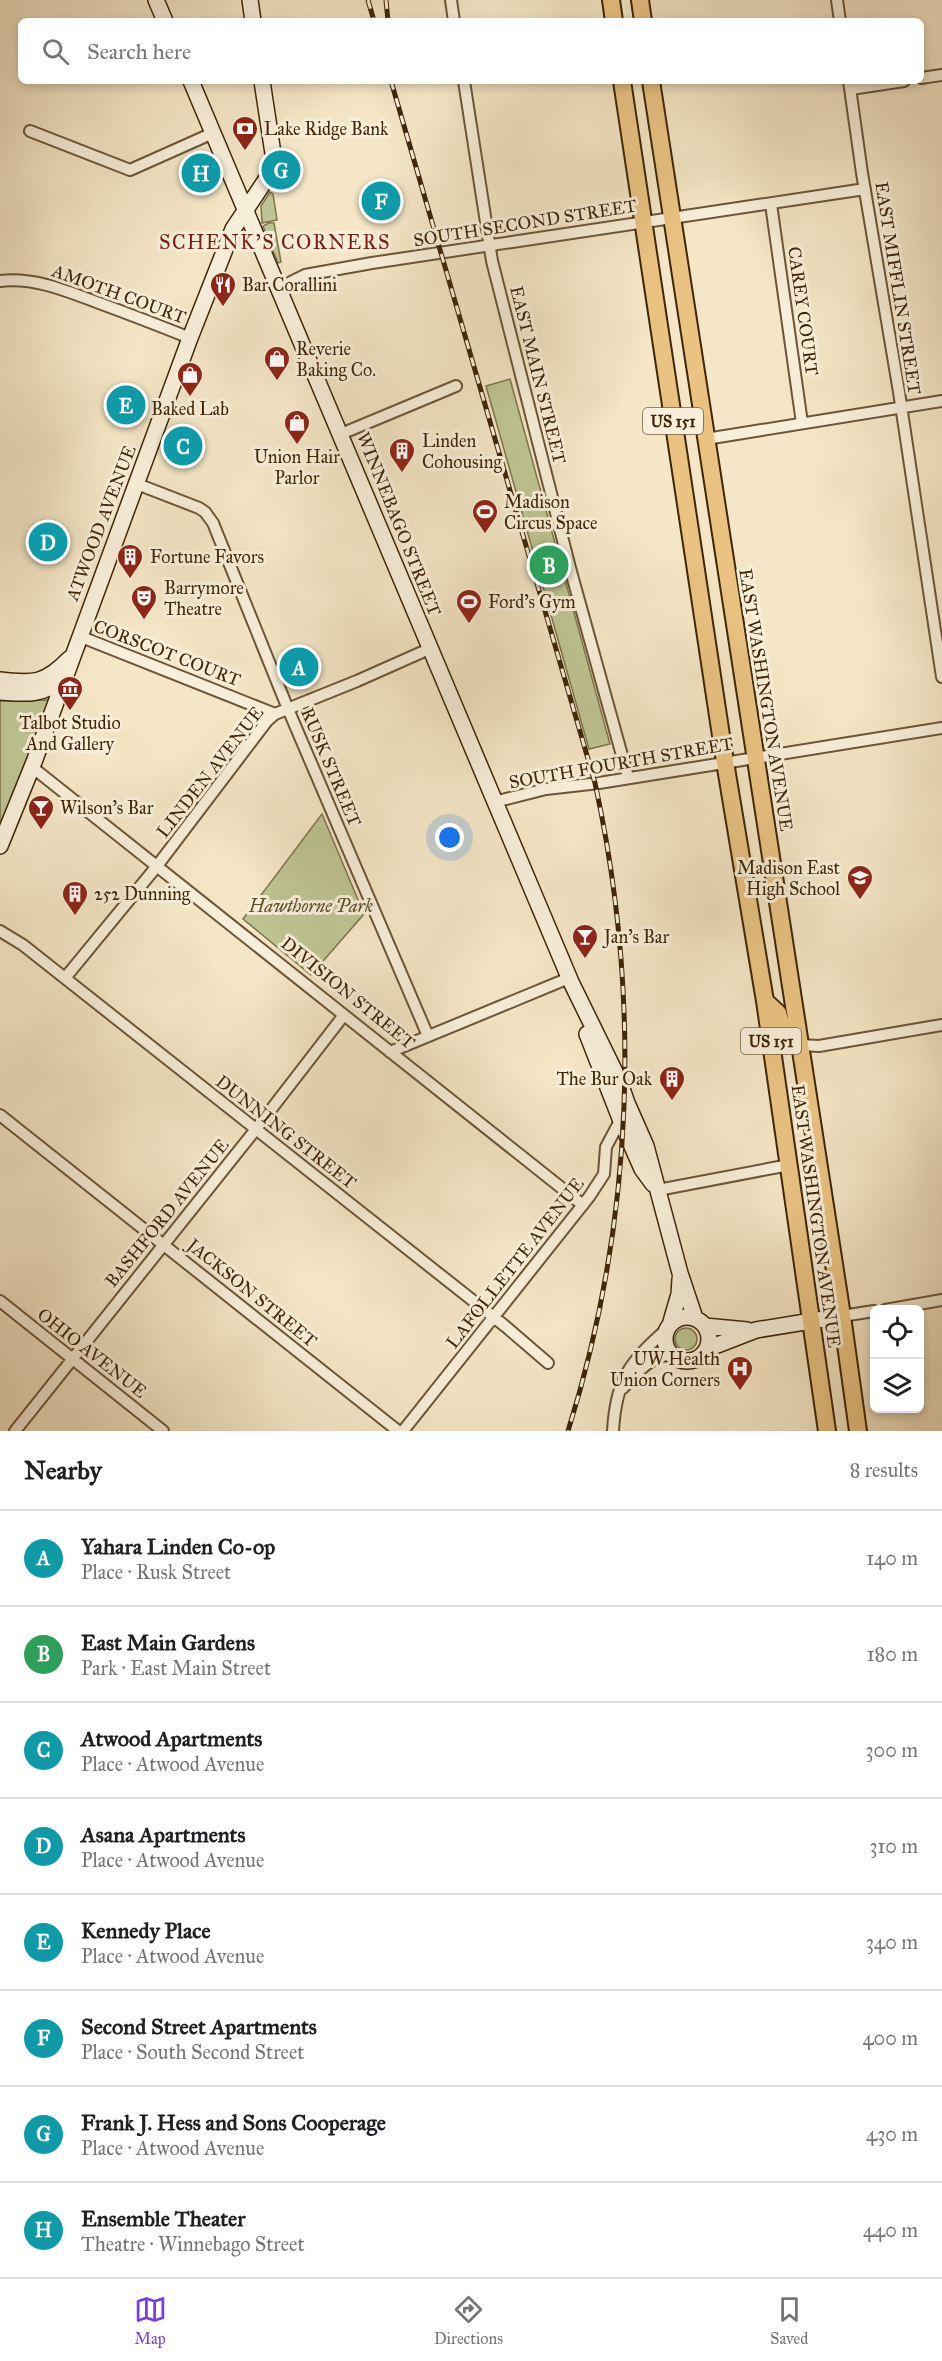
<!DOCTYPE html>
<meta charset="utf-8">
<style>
body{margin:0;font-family:"IM FELL Great Primer",serif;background:#f2f2f2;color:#202124}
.controls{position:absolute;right:18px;bottom:18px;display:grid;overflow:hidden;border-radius:9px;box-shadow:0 3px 9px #0003}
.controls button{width:54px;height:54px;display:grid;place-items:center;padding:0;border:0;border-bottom:2px solid #e0e0e0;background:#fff;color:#202124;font:30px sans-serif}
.you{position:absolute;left:450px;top:838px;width:21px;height:21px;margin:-15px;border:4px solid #fff;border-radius:50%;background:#1a73e8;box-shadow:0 0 0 9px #1a73e833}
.badge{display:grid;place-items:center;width:39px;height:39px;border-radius:50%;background:#7c3aed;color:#fff;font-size:20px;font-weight:700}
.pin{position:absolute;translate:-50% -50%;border:3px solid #fff;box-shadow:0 2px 6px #0006}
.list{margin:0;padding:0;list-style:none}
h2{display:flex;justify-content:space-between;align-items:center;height:78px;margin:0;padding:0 24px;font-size:26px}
h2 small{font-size:20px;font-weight:400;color:#757577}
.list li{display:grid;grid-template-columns:39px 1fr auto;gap:18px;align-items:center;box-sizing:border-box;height:96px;padding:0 24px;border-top:2px solid #e0e0e0}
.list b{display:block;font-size:22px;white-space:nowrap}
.list p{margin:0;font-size:20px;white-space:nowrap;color:#757577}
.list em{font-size:20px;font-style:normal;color:#757577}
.icon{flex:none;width:33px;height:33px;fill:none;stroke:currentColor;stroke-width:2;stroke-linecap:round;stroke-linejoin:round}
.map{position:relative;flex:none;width:942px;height:1431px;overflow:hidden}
.search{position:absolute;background:#fff;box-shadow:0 3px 9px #0003;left:18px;right:18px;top:18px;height:66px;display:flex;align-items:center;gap:15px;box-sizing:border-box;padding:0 21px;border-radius:9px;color:#757577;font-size:22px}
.sheet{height:846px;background:#fff}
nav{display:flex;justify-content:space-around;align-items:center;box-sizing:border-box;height:84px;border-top:2px solid #e0e0e0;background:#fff;font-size:16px;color:#757577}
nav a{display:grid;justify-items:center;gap:3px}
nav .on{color:#7c3aed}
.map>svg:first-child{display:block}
.green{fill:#bec493;stroke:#7e754d;stroke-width:1.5}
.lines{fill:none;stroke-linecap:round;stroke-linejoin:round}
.street-casing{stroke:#6c5637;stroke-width:14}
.secondary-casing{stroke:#3f2607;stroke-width:18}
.primary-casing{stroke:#3f2607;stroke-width:20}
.street{stroke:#f8efda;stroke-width:10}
.secondary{stroke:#f8efda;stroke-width:15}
.primary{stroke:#eac383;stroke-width:16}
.rail-casing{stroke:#3f2607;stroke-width:5}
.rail{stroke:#f8efda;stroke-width:3;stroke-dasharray:9;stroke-linecap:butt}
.labels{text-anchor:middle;stroke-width:6;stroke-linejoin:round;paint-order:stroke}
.shield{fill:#f8efda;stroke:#766246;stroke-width:1.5}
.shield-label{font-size:16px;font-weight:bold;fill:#3f2607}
.poi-label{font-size:18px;fill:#3f2607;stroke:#f8efda;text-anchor:start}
.street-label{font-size:18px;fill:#3f2607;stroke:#f8efda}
.park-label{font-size:18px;font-style:italic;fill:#5f4e2a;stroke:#f8efda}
.neighbourhood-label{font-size:20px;letter-spacing:1.5px;fill:#7a1f14;stroke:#f8efda}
</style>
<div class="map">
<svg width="942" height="1431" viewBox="0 0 942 1431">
<rect width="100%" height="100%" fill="#f4e6c6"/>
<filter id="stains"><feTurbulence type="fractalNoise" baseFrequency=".00333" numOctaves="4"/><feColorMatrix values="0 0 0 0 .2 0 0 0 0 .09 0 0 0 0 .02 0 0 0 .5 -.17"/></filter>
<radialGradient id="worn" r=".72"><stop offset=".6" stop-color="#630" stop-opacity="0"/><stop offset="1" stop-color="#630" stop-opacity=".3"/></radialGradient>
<path class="green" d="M270,192L273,194L277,220L262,223L261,206Z
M269,223H274L281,262L278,263L263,226Z
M510,379L610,744L589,749L486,386Z
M51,700L0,832V701Z
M322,814L364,914L311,975L243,919Z
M675 1339a11 11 0 1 1 22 0a11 11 0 1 1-22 0Z"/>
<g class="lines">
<defs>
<path id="street" d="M451,0L454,21
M837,0L840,21
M921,78L942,75
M464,81L492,261L570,568L628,777
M849,81L862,173L899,392L942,677
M851,89L904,81
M30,131L130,170L213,133
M771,204L802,423
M0,281C35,277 67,291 99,303C129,314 160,326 190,338
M279,288L305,275L372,263L865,189
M341,434L456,386
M706,439L942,401
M137,484L199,508L205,512L213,523L288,709L428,1036
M79,636L275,714
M32,767L583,1205
M494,802L546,789L599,783L942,728
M0,931L23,945L505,1326L548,1363
M65,978L157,866L267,721L275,714L357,681L429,649
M800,1045L819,1046L942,1025
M390,1052L569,978
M0,1115L398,1431
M658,1190L789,1165
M0,1301L163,1431
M885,1310L942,1300
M842,1316L874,1311
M623,1388C635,1375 652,1354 671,1355
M15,1431L256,1129L344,1015
M403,1431L589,1197L604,1174L606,1147L622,1117
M613,1431C616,1378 630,1362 668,1328"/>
<path id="secondary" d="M156,0L165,21
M250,0L253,21
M191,81L571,982L619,1080L627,1103L646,1146L680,1273L695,1318
M0,680C33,684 45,684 69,659
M0,692C21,693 43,697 59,680
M0,846L34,762L190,338L233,229L273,169L274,160L262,81
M587,1034L623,1126L642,1169L653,1184
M665 1339a22 22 0 1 1 44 0a22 22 0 1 1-44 0Z
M670,1325L679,1294L680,1279
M705,1326L747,1330
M707,1349L756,1330L842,1316"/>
<path id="primary" d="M611,0L614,21
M640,0L643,21
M622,81L725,762L765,1001L827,1431
M651,81L842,1316L858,1431
M766,1002L778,1013L786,1043L800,1045"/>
</defs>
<use href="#street" class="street-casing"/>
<use href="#secondary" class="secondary-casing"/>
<use href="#primary" class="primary-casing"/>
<use href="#street" class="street"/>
<use href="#secondary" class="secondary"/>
<use href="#primary" class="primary"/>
<defs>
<path id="rail" d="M368,0L374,21
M386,0L388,21
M391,81L595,783C642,999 634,1220 568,1431"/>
</defs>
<use href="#rail" class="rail-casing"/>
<use href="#rail" class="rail"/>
</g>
<defs>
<symbol id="bank-pin" viewBox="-11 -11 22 30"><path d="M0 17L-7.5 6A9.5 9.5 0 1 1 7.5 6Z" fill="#8f2418" stroke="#f8efda"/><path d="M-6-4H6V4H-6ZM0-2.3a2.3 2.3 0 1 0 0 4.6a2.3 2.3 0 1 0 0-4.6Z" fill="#fff"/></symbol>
<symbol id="restaurant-pin" viewBox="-11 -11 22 30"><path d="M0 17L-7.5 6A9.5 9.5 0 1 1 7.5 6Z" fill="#8f2418" stroke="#f8efda"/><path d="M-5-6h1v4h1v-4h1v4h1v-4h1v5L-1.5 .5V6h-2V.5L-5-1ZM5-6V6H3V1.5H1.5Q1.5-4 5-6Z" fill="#fff"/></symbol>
<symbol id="shop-pin" viewBox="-11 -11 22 30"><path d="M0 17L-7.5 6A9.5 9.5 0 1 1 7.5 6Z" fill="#8f2418" stroke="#f8efda"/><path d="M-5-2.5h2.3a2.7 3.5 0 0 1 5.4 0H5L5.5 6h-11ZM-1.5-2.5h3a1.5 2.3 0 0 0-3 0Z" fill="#fff"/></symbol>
<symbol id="building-pin" viewBox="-11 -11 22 30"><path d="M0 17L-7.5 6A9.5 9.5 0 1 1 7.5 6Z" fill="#8f2418" stroke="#f8efda"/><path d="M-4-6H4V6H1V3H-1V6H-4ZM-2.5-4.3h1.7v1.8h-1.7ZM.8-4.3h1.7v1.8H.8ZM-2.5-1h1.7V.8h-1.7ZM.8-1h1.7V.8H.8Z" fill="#fff"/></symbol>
<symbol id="stadium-pin" viewBox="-11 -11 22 30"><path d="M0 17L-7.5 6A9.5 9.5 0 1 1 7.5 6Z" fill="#8f2418" stroke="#f8efda"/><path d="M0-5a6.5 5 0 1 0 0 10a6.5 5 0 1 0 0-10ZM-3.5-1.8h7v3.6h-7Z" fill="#fff"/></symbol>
<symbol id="theatre-pin" viewBox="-11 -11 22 30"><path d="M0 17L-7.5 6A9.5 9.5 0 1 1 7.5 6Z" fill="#8f2418" stroke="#f8efda"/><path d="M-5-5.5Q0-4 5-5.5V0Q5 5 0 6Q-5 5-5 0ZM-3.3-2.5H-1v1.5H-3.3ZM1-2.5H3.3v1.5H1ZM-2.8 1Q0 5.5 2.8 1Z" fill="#fff"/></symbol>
<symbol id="museum-pin" viewBox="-11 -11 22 30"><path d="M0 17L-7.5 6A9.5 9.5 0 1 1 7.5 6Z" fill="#8f2418" stroke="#f8efda"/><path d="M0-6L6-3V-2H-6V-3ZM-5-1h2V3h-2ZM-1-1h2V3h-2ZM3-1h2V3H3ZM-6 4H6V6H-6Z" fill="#fff"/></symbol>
<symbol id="bar-pin" viewBox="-11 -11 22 30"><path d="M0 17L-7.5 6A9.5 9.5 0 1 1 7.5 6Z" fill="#8f2418" stroke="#f8efda"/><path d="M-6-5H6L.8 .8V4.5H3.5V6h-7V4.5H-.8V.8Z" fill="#fff"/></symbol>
<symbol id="school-pin" viewBox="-11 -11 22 30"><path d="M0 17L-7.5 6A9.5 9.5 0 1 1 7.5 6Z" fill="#8f2418" stroke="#f8efda"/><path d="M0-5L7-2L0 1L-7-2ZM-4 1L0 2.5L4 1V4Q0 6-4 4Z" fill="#fff"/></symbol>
<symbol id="hospital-pin" viewBox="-11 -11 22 30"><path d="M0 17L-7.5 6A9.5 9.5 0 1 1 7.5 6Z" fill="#8f2418" stroke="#f8efda"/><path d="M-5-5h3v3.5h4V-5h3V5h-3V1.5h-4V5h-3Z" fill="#fff"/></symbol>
</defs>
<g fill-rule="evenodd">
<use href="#bank-pin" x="230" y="114" width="30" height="40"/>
<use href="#restaurant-pin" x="208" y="270" width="30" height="40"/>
<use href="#shop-pin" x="262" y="344" width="30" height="40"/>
<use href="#shop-pin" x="175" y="360" width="30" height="40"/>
<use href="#shop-pin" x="282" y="408" width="30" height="40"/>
<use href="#building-pin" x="387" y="436" width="30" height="40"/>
<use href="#stadium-pin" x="470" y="497" width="30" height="40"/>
<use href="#building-pin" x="115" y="542" width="30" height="40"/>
<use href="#theatre-pin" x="129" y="583" width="30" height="40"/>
<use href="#stadium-pin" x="454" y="587" width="30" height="40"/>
<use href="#museum-pin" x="55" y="674" width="30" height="40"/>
<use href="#bar-pin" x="26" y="793" width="30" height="40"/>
<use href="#school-pin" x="845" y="863" width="30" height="40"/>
<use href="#building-pin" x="60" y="879" width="30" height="40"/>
<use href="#bar-pin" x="570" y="922" width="30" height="40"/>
<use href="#building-pin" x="657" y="1064" width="30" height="40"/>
<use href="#hospital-pin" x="725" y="1354" width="30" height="40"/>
</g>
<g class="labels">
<g class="shield">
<rect x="643" y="408" width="60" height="26" rx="4.5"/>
<rect x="741" y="1028" width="60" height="26" rx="4.5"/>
</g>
<g class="shield-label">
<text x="673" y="427">US 151</text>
<text x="771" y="1047">US 151</text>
</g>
<g class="poi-label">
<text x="264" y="135">Lake Ridge Bank</text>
<text x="242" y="291">Bar Corallini</text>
<text x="296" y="355">Reverie<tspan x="296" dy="21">Baking Co.</tspan></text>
<text x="190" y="415" text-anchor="middle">Baked Lab</text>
<text x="422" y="447">Linden<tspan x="422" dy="21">Cohousing</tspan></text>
<text x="297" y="463" text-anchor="middle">Union Hair<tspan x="297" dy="21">Parlor</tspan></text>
<text x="504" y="508">Madison<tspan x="504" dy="21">Circus Space</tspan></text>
<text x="150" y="563">Fortune Favors</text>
<text x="164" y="594">Barrymore<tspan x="164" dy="21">Theatre</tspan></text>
<text x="488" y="608">Ford's Gym</text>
<text x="70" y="729" text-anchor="middle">Talbot Studio<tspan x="70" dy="21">And Gallery</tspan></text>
<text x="60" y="814">Wilson's Bar</text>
<text x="840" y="874" text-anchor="end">Madison East<tspan x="840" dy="21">High School</tspan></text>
<text x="94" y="900">252 Dunning</text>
<text x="604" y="943">Jan's Bar</text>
<text x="652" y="1085" text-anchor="end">The Bur Oak</text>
<text x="720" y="1365" text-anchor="end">UW Health<tspan x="720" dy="21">Union Corners</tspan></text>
</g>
<g class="street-label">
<text transform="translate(525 223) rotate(-9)" y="6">SOUTH SECOND STREET</text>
<text transform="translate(898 288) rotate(81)" y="6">EAST MIFFLIN STREET</text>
<text transform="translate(119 294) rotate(20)" y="6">AMOTH COURT</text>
<text transform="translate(803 311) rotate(82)" y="6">CAREY COURT</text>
<text transform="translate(538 375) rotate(76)" y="6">EAST MAIN STREET</text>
<text transform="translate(101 523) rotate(-69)" y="6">ATWOOD AVENUE</text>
<text transform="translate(399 524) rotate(68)" y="6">WINNEBAGO STREET</text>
<text transform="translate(167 653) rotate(21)" y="6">CORSCOT COURT</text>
<text transform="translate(766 700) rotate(81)" y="6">EAST WASHINGTON AVENUE</text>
<text transform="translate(621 763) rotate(-10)" y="6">SOUTH FOURTH STREET</text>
<text transform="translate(331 767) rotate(67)" y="6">RUSK STREET</text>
<text transform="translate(210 772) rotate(-52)" y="6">LINDEN AVENUE</text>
<text transform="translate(348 993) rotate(39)" y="6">DIVISION STREET</text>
<text transform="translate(286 1132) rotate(38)" y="6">DUNNING STREET</text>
<text transform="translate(167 1213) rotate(-51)" y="6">BASHFORD AVENUE</text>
<text transform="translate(816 1216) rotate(82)" y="6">EAST WASHINGTON AVENUE</text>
<text transform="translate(515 1263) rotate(-52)" y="6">LAFOLLETTE AVENUE</text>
<text transform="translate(252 1293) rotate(39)" y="6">JACKSON STREET</text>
<text transform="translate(92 1353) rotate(38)" y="6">OHIO AVENUE</text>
</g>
<g class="park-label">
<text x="311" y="912">Hawthorne Park</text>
</g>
<g class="neighbourhood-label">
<text x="275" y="249">SCHENK'S CORNERS</text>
</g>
</g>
<rect width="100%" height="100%" filter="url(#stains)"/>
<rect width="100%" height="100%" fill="url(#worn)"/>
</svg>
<div class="controls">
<button><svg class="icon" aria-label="locate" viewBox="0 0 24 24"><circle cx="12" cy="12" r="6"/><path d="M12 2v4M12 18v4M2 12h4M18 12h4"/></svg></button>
<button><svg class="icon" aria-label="layers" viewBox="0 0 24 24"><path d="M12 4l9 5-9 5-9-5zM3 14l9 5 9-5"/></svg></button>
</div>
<div class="you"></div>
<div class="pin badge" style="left:299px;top:667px;background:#0f9aa8">A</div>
<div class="pin badge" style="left:549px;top:565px;background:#2e9e5b">B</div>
<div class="pin badge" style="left:183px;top:446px;background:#0f9aa8">C</div>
<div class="pin badge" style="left:48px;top:542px;background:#0f9aa8">D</div>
<div class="pin badge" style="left:126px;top:405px;background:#0f9aa8">E</div>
<div class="pin badge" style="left:381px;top:201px;background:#0f9aa8">F</div>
<div class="pin badge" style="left:281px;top:170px;background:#0f9aa8">G</div>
<div class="pin badge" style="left:201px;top:173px;background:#0f9aa8">H</div>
<div class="search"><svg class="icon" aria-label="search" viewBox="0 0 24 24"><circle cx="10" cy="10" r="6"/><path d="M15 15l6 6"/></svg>Search here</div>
</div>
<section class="sheet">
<h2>Nearby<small>8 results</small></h2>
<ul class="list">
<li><span class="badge" style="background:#0f9aa8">A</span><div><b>Yahara Linden Co-op</b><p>Place · Rusk Street</p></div><em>140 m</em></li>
<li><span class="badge" style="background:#2e9e5b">B</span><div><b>East Main Gardens</b><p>Park · East Main Street</p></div><em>180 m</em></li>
<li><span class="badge" style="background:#0f9aa8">C</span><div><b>Atwood Apartments</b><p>Place · Atwood Avenue</p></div><em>300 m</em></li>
<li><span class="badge" style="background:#0f9aa8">D</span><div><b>Asana Apartments</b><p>Place · Atwood Avenue</p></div><em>310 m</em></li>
<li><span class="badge" style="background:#0f9aa8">E</span><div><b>Kennedy Place</b><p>Place · Atwood Avenue</p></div><em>340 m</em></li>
<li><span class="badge" style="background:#0f9aa8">F</span><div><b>Second Street Apartments</b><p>Place · South Second Street</p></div><em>400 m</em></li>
<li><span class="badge" style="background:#0f9aa8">G</span><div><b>Frank J. Hess and Sons Cooperage</b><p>Place · Atwood Avenue</p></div><em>430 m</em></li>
<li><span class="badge" style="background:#0f9aa8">H</span><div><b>Ensemble Theater</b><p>Theatre · Winnebago Street</p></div><em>440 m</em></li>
</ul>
</section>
<nav>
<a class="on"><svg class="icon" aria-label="map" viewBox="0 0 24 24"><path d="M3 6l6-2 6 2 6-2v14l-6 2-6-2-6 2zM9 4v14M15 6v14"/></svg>Map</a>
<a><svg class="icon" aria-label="directions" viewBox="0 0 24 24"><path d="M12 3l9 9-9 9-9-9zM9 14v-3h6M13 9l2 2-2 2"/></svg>Directions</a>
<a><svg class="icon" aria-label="saved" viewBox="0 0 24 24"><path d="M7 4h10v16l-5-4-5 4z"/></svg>Saved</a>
</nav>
